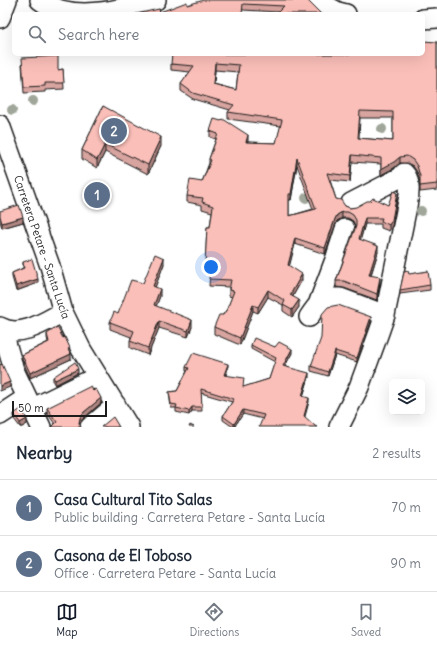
<!DOCTYPE html>
<meta charset="utf-8">
<style>
body{margin:0;font-family:Delius,sans-serif;background:#f6f6f7;color:#1f2937}
.controls{position:absolute;right:12px;bottom:12px;display:grid;overflow:hidden;border-radius:6px;box-shadow:0 4px 16px #0002}
.controls button{width:36px;height:36px;display:grid;place-items:center;padding:0;border:0;border-bottom:1px solid #e0e1e3;background:#fff;color:#1f2937;font:20px sans-serif}
.scale{position:absolute;left:12px;bottom:10px;width:95px;box-sizing:border-box;padding-left:4px;border:2px solid #1c1c1c;border-top:0;font-size:11px;line-height:14px;white-space:nowrap;color:#1c1c1c;-webkit-text-stroke:3px #fff;paint-order:stroke}
.you{position:absolute;left:211px;top:267px;width:14px;height:14px;margin:-10px;border:3px solid #fff;border-radius:50%;background:#1a73e8;box-shadow:0 0 0 6px #1a73e833}
.badge{display:grid;place-items:center;width:26px;height:26px;border-radius:50%;background:#111827;color:#fff;font-size:13px;font-weight:700}
.pin{position:absolute;translate:-50% -50%;border:2px solid #fff;box-shadow:0 1px 4px #0006}
.list{margin:0;padding:0;list-style:none}
h2{display:flex;justify-content:space-between;align-items:center;height:52px;margin:0;padding:0 16px;font-size:17px}
h2 small{font-size:13px;font-weight:400;color:#747a83}
.list li{display:grid;grid-template-columns:26px 1fr auto;gap:12px;align-items:center;box-sizing:border-box;height:56px;padding:0 16px;border-top:1px solid #e0e1e3}
.list b{display:block;font-size:15px;white-space:nowrap}
.list p{margin:0;font-size:13px;white-space:nowrap;color:#747a83}
.list em{font-size:13px;font-style:normal;color:#747a83}
.icon{flex:none;width:22px;height:22px;fill:none;stroke:currentColor;stroke-width:2;stroke-linecap:round;stroke-linejoin:round}
.map{position:relative;flex:none;width:437px;height:427px;overflow:hidden}
.search{position:absolute;background:#fff;box-shadow:0 4px 16px #0002;left:12px;right:12px;top:12px;height:44px;display:flex;align-items:center;gap:10px;box-sizing:border-box;padding:0 14px;border-radius:6px;color:#747a83;font-size:15px}
.sheet{height:164px;background:#fff}
nav{display:flex;justify-content:space-around;align-items:center;box-sizing:border-box;height:56px;border-top:1px solid #e0e1e3;background:#fff;font-size:11px;color:#747a83}
nav a{display:grid;justify-items:center;gap:2px}
nav .on{color:#111827}
.map>svg:first-child{display:block}
.lines{fill:none;stroke-linecap:round;stroke-linejoin:round}
.minor-casing{stroke:#1c1c1c;stroke-width:22}
.minor{stroke:#fff;stroke-width:19}
.tree{fill:#a0a79a}
.wall{fill:#d8a49f;stroke:#1c1c1c;fill-rule:evenodd}
.shaded-wall{fill:#b08682;stroke:#1c1c1c}
.building{fill:#fbbfb9;stroke:#1c1c1c;fill-rule:evenodd}
.labels{text-anchor:middle;stroke-width:3.5;stroke-linejoin:round;paint-order:stroke}
.street-label{font-size:11px;fill:#1c1c1c;stroke:#fff}
</style>
<div class="map">
<svg width="437" height="427" viewBox="0 0 437 427">
<rect width="100%" height="100%" fill="#fff"/>
<filter id="ink" filterUnits="userSpaceOnUse"><feTurbulence type="fractalNoise" baseFrequency=".025" numOctaves="2"/><feDisplacementMap in="SourceGraphic" scale="8" xChannelSelector="R" yChannelSelector="G"/><feConvolveMatrix kernelMatrix="1 2 1 2 8 2 1 2 1" color-interpolation-filters="sRGB"/></filter>
<g filter="url(#ink)">
<g class="lines">
<defs>
<path id="minor" d="M40,0C71,24 122,9 156,0
M316,0L338,12L346,14
M0,18L7,0
M423,19L437,18
M0,125L50,266L63,312L81,349L129,427
M319,302L336,257L345,229
M309,317C318,303 322,297 340,298L385,315
M0,327C20,339 46,321 63,312
M2,329L14,370L41,427
M31,409L98,376
M0,415L26,398
M90,427L116,405
M339,427L359,387L378,335L385,315L407,206C409,197 412,180 404,173L401,177L351,203"/>
</defs>
<use href="#minor" class="minor-casing"/>
<use href="#minor" class="minor"/>
</g>
<g class="tree">
<circle cx="33" cy="101" r="5"/>
<circle cx="12" cy="110" r="5"/>
<circle cx="382" cy="129" r="5"/>
<circle cx="306" cy="198" r="5"/>
<circle cx="421" cy="211" r="5"/>
</g>
<path class="wall" d="M307,0L278,12L243,10L160,12L187,5Z
M437,42V190L420,192V182L417,172L413,166L407,163H400L394,168L381,175V164L352,162L350,182L330,180L336,199L345,206L350,208L388,205L397,199L392,226L389,231L381,228V224H365L360,240L378,252L371,275L380,283L377,300L344,288L336,287V281L355,226L353,221L348,218H342L337,221L335,226L325,254L295,244L289,266L302,280L293,296L299,307L292,317L283,311V305L268,297L258,313L253,311L240,345L214,334V327L227,309L232,297L229,296V287L209,286L210,272L205,270L207,227H210L212,212L202,209V205L187,202V196L202,182L209,163V159L216,139L210,137V131L248,141L247,142L276,143L281,126L228,119V112L230,110L193,99L181,91V84L190,72L171,70V64L423,54ZM215,70L238,72L236,90L214,84ZM360,118H393V141L359,138ZM297,165L313,209L289,216V200H291Z
M22,64L58,70L63,69L64,89L45,90V92L24,93Z
M103,106L161,146L148,174L105,152L97,168L82,159V150Z
M0,211L23,222L2,228L0,221Z
M23,262L38,283L16,291L12,277V273L23,268Z
M164,264L155,287L160,296L156,306L192,327L188,337L159,328L148,355L130,348V341L131,337L110,329V322L118,314L143,283Z
M409,274L430,285V290L400,294V290Z
M371,322L357,362L335,355L328,376L311,371V366Z
M47,334L70,352L71,359L30,378L22,359V355L48,342L47,338Z
M251,345L275,347L292,353L285,366L309,377L303,396L309,402L263,419L243,414L234,427H233L223,420V416L232,402L201,393L202,411H192L189,415L176,412V408H171L169,392L177,391L187,371H186V367L228,368L226,375L244,387L269,379L275,362L251,349Z
M78,373L55,385L53,382V377Z
M93,391L101,403L83,419L80,423V424H55L47,413V408Z
M14,414L27,424L22,427H20L14,419Z"/>
<path class="shaded-wall" d="M215,63V70L213,90V84Z
M248,135V141L246,148V142Z
M161,137V146L148,174V165Z
M105,144V152L97,168V160Z
M352,155V162L350,182V176Z
M400,157V163L394,168L381,175V169Z
M297,158V165L291,200V194Z
M397,193V199L392,226L389,231V225Z
M342,212V218L337,221L335,226L325,254V248L335,219L337,215Z
M23,217V222L2,228V223Z
M365,218V224L359,245V239Z
M295,238V244L288,272V265Z
M378,246V252L369,281V275Z
M164,258V264L153,293V286Z
M302,274V280L290,301V295Z
M380,277V283L377,300V294Z
M38,279V283L16,291V286Z
M160,289V296L154,312V305Z
M268,290V297L258,313V307Z
M299,300V307L292,317V310Z
M253,305V311L240,345V338Z
M371,317V322L357,362V358Z
M192,320V327L188,337V331Z
M159,321V328L148,355V348Z
M292,349V353L283,370V366Z
M335,351V355L328,376V372Z
M71,354V359L30,378V373Z
M228,364V368L224,379V375Z
M78,369V373L55,385V380Z
M309,373V377L302,400V396Z
M10,382V387L0,391V386Z
M101,398V403L83,419L80,423L79,427L80,418L83,413Z
M309,398V402L304,420V416Z
M192,407V411L189,415V411Z
M243,410V414L234,427V424Z
M27,419V424L22,427H20V423Z"/>
<path class="building" d="M204,0H307L321,14H276L284,6L243,4L242,14H136L159,9L160,12L187,2V5Z
M423,41L437,42V184L420,186V176L417,166L413,160L407,156L400,157L394,162L381,169V158L352,155L350,176L327,173L336,199L341,200L345,206L350,208L356,207L367,201H370L373,198L388,205L393,191L397,193L392,220L389,225L381,221L382,218H365L359,239L378,246L369,275L380,277L377,294L344,281H336L356,226V220L353,215L348,212H342L337,215L335,219L325,248L295,238L288,265L302,274L290,295L299,300L292,310L283,305L285,301L268,290L258,307L253,305L240,338L214,327L219,315H223L227,309L234,291L229,290L231,280L209,279L210,266L205,264L207,227H210L213,206L202,202L203,198L187,196L190,180L202,182L211,160L209,159L218,134L210,131L214,119L221,121L223,119L248,135L246,142L276,143L282,120L228,112L234,105L193,93L181,84L194,66L171,64L172,54H423ZM215,63L239,65L236,90L213,84ZM360,111L393,112V141L358,138ZM297,158L316,209L289,216V194H291Z
M58,56V70L63,69L64,83H45V86L24,87L22,58Z
M103,106L161,137L148,165L105,144L97,160L82,150Z
M19,205L23,217L2,223L0,216V211Z
M155,254L164,258L153,286L160,289L154,305L192,320L188,331L159,321L148,348L130,341L134,331L110,322L114,312L118,314L131,280L143,283Z
M32,259L38,279L16,286L12,273L24,268L23,262Z
M408,271L409,274L428,271L430,285L400,290L404,272Z
M338,305L371,317L357,358L335,351L328,372L311,366L321,338L322,314L328,307Z
M57,327L63,338L65,337L70,348L68,349L71,354L30,373L22,355L49,342L47,334Z
M254,338L275,347L279,342L292,349L283,366L309,373L302,396L309,398L304,416L315,426L317,427H259L264,415L243,410L234,424L223,416L234,399L201,389L202,407H192L189,411L176,408L177,405L171,404L169,392L177,391L189,368L186,367L193,353L228,364L224,375L244,378L243,387L269,379L276,358L251,345Z
M75,362L78,369L55,380L53,377Z
M0,364L1,365L2,364L10,382L0,386Z
M91,386L93,391L96,389L101,398L83,413L80,418L79,423L81,427H52L57,422L47,408Z
M21,409L27,419L20,423L14,414Z
M113,417L119,427H101Z
M190,425L194,427H189Z"/>
</g>
<g class="labels">
<g class="street-label">
<text transform="translate(42 247) rotate(71)" y="4">Carretera Petare - Santa Lucía</text>
</g>
</g>
</svg>
<div class="controls">
<button><svg class="icon" aria-label="layers" viewBox="0 0 24 24"><path d="M12 4l9 5-9 5-9-5zM3 14l9 5 9-5"/></svg></button>
</div>
<div class="scale">50 m</div>
<div class="you"></div>
<div class="pin badge" style="left:97px;top:195px;background:#5c6f8a">1</div>
<div class="pin badge" style="left:114px;top:131px;background:#5c6f8a">2</div>
<div class="search"><svg class="icon" aria-label="search" viewBox="0 0 24 24"><circle cx="10" cy="10" r="6"/><path d="M15 15l6 6"/></svg>Search here</div>
</div>
<section class="sheet">
<h2>Nearby<small>2 results</small></h2>
<ul class="list">
<li><span class="badge" style="background:#5c6f8a">1</span><div><b>Casa Cultural Tito Salas</b><p>Public building · Carretera Petare - Santa Lucía</p></div><em>70 m</em></li>
<li><span class="badge" style="background:#5c6f8a">2</span><div><b>Casona de El Toboso</b><p>Office · Carretera Petare - Santa Lucía</p></div><em>90 m</em></li>
</ul>
</section>
<nav>
<a class="on"><svg class="icon" aria-label="map" viewBox="0 0 24 24"><path d="M3 6l6-2 6 2 6-2v14l-6 2-6-2-6 2zM9 4v14M15 6v14"/></svg>Map</a>
<a><svg class="icon" aria-label="directions" viewBox="0 0 24 24"><path d="M12 3l9 9-9 9-9-9zM9 14v-3h6M13 9l2 2-2 2"/></svg>Directions</a>
<a><svg class="icon" aria-label="saved" viewBox="0 0 24 24"><path d="M7 4h10v16l-5-4-5 4z"/></svg>Saved</a>
</nav>
